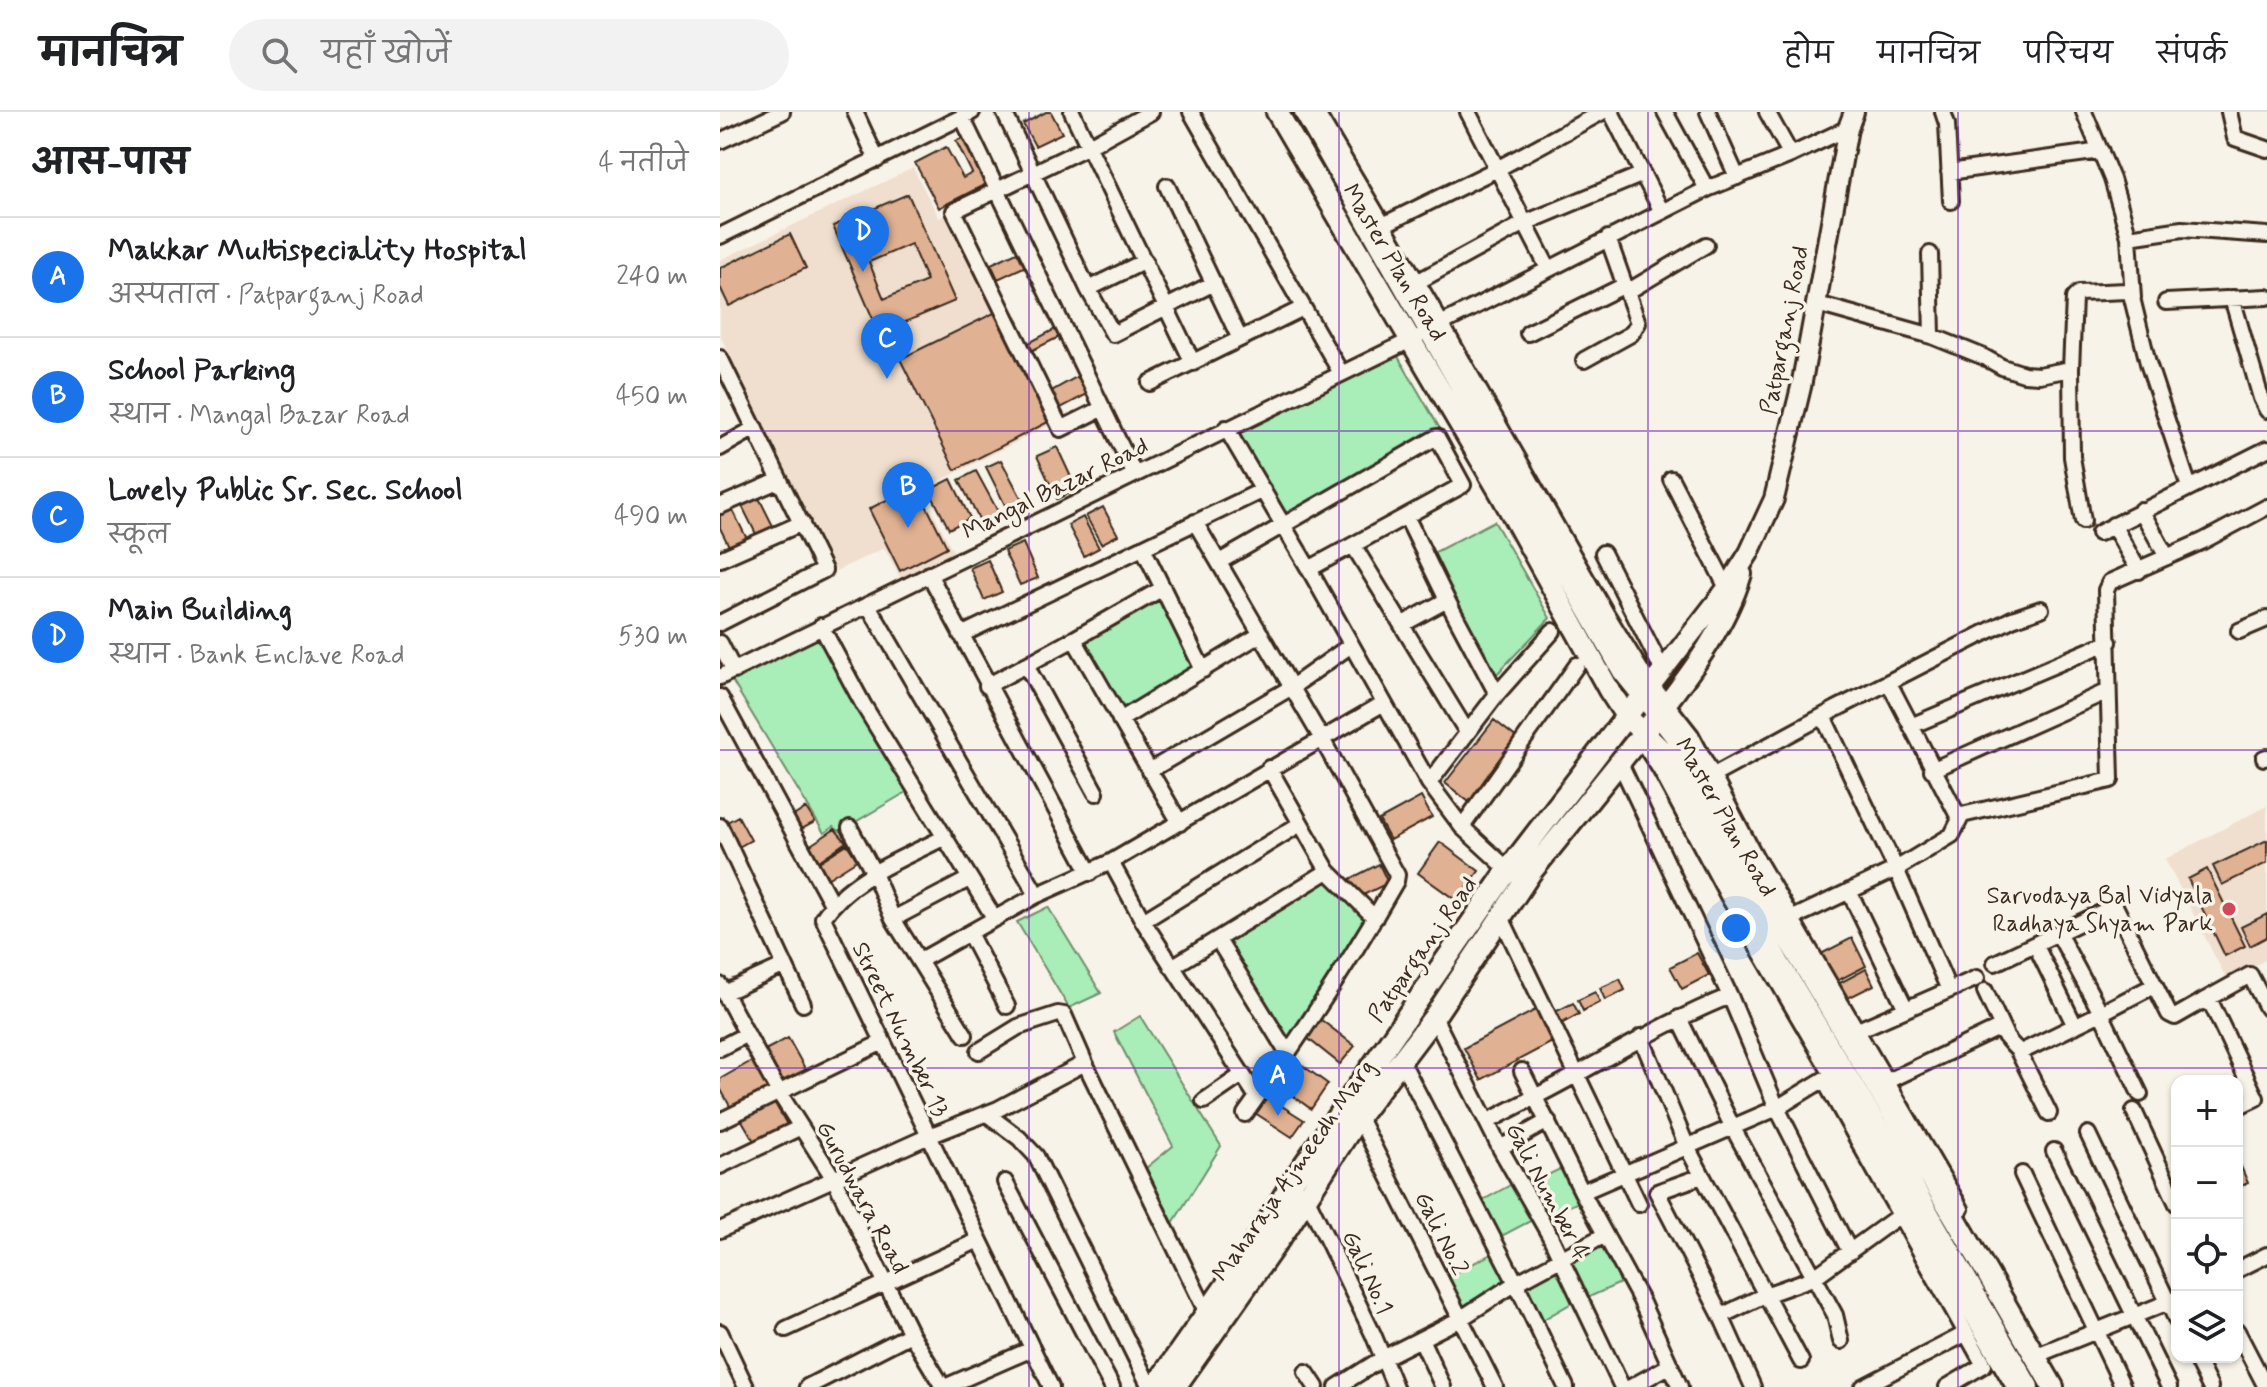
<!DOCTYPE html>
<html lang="hi">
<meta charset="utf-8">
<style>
body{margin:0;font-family:Mynerve,"Playpen Sans Deva",sans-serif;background:#f2f2f2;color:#202124}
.controls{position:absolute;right:24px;bottom:24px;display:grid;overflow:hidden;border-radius:16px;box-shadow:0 2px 6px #0004}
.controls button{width:72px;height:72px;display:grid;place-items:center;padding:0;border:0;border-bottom:2px solid #e0e0e0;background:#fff;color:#202124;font:40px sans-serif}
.you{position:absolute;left:1016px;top:816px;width:28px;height:28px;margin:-20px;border:6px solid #fff;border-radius:50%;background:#1a73e8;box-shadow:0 0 0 12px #1a73e833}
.badge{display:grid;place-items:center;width:52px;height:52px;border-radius:50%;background:#1a73e8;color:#fff;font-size:26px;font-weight:700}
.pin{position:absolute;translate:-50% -66px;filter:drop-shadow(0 2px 4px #0008)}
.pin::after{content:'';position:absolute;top:42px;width:28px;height:24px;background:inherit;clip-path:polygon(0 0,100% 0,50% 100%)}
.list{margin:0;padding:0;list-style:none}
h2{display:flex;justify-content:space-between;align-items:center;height:104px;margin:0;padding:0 32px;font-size:34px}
h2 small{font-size:26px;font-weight:400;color:#757577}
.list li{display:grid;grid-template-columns:52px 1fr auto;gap:24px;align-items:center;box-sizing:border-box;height:120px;padding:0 32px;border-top:2px solid #e0e0e0}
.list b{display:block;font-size:30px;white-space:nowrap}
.list p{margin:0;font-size:26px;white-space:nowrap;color:#757577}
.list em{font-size:26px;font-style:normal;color:#757577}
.icon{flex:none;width:44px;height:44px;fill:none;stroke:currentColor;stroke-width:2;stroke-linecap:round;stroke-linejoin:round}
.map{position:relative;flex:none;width:1547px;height:1275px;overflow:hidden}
header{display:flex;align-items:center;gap:48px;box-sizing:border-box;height:112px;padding:0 40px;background:#fff;border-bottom:2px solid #e0e0e0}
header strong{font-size:38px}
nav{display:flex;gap:44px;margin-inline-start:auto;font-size:28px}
.search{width:560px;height:72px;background:#f2f2f2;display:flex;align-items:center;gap:20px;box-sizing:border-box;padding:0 28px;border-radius:44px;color:#757577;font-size:30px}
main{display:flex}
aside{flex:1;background:#fff}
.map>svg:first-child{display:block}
.built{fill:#f0dfce}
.green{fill:#a9edb8;stroke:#728c6b;stroke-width:2}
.building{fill:#e0b192;stroke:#3b2a1e;stroke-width:2;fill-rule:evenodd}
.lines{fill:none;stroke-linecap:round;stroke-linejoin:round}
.minor-casing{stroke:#3b2a1e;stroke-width:20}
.tertiary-casing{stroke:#3b2a1e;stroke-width:24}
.secondary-casing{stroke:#3b2a1e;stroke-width:26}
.minor{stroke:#f7f3e8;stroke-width:14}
.tertiary{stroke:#f7f3e8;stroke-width:18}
.secondary{stroke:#f7f3e8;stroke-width:20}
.grid{fill:none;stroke:#7b2cbf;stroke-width:2;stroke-opacity:0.55}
.poi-dot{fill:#d1495b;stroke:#f7f3e8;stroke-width:3}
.labels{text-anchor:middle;stroke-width:7;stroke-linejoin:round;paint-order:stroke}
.street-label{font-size:24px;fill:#3b2a1e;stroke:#f7f3e8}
.poi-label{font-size:24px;fill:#3b2a1e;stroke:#f7f3e8;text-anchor:end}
</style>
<header>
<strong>मानचित्र</strong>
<div class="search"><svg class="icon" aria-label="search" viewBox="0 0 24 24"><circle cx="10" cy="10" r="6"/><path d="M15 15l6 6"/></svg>यहाँ खोजें</div>
<nav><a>होम</a><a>मानचित्र</a><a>परिचय</a><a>संपर्क</a></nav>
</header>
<main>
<aside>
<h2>आस-पास<small>4 नतीजे</small></h2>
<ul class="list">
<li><span class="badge">A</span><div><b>Makkar Multispeciality Hospital</b><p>अस्पताल · Patparganj Road</p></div><em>240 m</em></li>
<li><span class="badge">B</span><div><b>School Parking</b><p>स्थान · Mangal Bazar Road</p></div><em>450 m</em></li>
<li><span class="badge">C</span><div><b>Lovely Public Sr. Sec. School</b><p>स्कूल</p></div><em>490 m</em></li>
<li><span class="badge">D</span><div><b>Main Building</b><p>स्थान · Bank Enclave Road</p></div><em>530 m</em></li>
</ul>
</aside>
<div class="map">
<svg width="1547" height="1275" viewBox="0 0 1547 1275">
<rect width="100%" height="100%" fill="#f7f3e8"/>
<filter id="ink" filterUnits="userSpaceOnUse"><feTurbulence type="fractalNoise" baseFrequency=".0125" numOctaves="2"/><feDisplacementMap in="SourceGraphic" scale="16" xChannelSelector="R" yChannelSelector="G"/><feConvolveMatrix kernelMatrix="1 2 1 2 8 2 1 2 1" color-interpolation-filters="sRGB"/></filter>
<g filter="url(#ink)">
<path class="built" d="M193,56L219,106L231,100L334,311L202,378L234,441L181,467L164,436L116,459L0,223V148Z
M1547,694V847L1507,868L1445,747Z"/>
<path class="green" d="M673,236L723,322L564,414L506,316Z
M774,409L830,506L774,565L704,446Z
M441,486L476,556L401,601L360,529Z
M108,519L195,675L120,719L113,715L104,721L11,567Z
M608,763L654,812L572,931L508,831Z
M328,795L381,881L349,896L297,810Z
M420,904L501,1034L453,1111L426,1056L453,1034L394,920Z
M844,1055L861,1089L825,1105L807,1073Z
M794,1071L814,1107L778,1126L758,1091Z
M885,1133L905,1169L867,1186L849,1148Z
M773,1141L788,1173L742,1196L727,1165Z
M840,1152L855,1189L819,1210L801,1171Z"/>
<path class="building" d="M326,0H331L342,21L315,34L303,12Z
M248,23L272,69L219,96L195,51L226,35L243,66L252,61L236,29Z
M188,82L235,189L159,221L113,114ZM191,132L207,169L164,187L149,150Z
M70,122L86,156L9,194L0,175V156Z
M301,138L308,153L278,167L271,152Z
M276,200L328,310L235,358L180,247Z
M335,217L339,225L311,239L307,232Z
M362,262L371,280L339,297L330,280Z
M337,335L357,378L337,387L317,344Z
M281,348L306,395L290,403L266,355Z
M256,359L281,405L263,415L239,368Z
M231,367L250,406L229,417L209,378Z
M196,373L227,435L180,459L149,397Z
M36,380L54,416L37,424L19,388Z
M11,395L29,431L12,440L0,416V401Z
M383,395L398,423L381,432L366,404Z
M363,405L379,436L364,444L348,413Z
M303,431L318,466L300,473L284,439Z
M268,448L282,480L264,488L250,456Z
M774,608L802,630L753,693L725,671Z
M701,685L712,705L670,728L659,708Z
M86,696L95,710L80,718L72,705Z
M18,704L31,728L15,737L2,713Z
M115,717L126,730L96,751L86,736Z
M1547,728V751L1502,773L1493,754Z
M720,730L759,759L737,789L698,761Z
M127,732L137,748L107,767L96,752Z
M659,752L668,771L637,786L628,768Z
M1487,757L1525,834L1505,844L1468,767Z
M1547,802V825L1530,834L1521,815Z
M1132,826L1146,854L1113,871L1099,843Z
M977,841L989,863L962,877L950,855Z
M1146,857L1154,873L1124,888L1116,873Z
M900,867L905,878L885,888L880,876Z
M875,880L880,890L863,899L858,888Z
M853,891L859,902L839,913L833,901Z
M819,896L836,928L761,968L744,936Z
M600,907L635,934L620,952L586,925Z
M68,926L87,960L64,972L45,938Z
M571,945L608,972L591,997L553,969Z
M35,947L51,976L12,998L0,976V967Z
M543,982L584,1008L572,1025L532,999Z
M52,986L70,1018L38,1036L20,1005Z
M1519,1050L1528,1071L1517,1076V1051Z"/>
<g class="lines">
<defs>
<path id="minor" d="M135,0L157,48
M284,0L368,177L393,222L494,171
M352,0L473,251
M471,0L621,261
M596,0L709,190L887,503L923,562L971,623L1035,744L1241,1097
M748,0L828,156
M891,0L942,100
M945,0L987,77
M988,0L1017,65
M1047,0L1071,43
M1223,0L1227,12L1231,89
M1364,0L1392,67L1409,125L1413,186
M1509,0L1515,26L1547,37
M242,5L414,361
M0,29L62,0
M1229,60L1381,39
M447,74L520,227
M663,113L777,57L882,0
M0,124L252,0
M1409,125L1462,117L1547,123
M1210,142L1212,224
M697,170L805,111L923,62
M368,177L425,149
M907,180L986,133
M1512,186L1541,286L1547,298
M1446,190L1547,185
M1097,192L1212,224L1264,245L1282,255L1304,262L1319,263L1351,257
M715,215L987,77L1071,43L1128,16
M808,221L905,173
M0,246L104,458L0,511
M864,248L911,222L918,211L888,126
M430,271L583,196
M383,296L341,317L234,99L369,34L431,0
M506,316L589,457L709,671L742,715L794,763
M0,336L35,316
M951,367L1007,476
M0,394L60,368
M1421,398L1447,445
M686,404L727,488L777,582
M1363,409L1352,345L1351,257L1354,186L1359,181L1407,179L1411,182L1428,251L1469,375
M475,410L602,627L677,763L676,769C630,850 579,927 525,1002
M1393,413L1419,459
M1379,421L1547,337
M633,433L747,620
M423,436L483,558
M883,441L943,559
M0,447L82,411
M499,450L717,325L743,373L589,457
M209,462L370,761
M443,476L354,527L460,711
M148,493L317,783
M683,512L727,488
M101,514L144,594L275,807
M1519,519L1547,507
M241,523L543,378
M0,531L14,559
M306,553L376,681
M0,565L697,225
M1169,571L1239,706
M267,574L354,527
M0,585L112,792
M1103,604L1176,757L1229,878
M400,608L541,522
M1191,614L1389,530
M921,628L940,657L1008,784L1294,1275
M1544,646L1547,645
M549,656L608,759L655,806
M1212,658L1388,579
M429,659L572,575L631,533
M992,664L1116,597L1292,507L1321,497
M709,671L777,582L833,519
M0,714L83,892
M742,715L857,553
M130,716L154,761L173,807L245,923
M223,726C182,747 129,766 103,806L331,1275
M391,750L423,809L537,985
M1129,779L1186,897
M781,805L919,1092
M173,807L249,767
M1071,807L1176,757L1232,723L1242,703L1391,668L1386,478L1390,470L1483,429L1547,395
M423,809L580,712
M249,821L287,894
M498,828L568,942
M1315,832L1355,914
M199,849L317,783L391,750L664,591
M1275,851L1395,794L1449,902L1455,905L1483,889L1492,893L1536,986L1517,995
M452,855L608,759
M0,873L58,979L114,1067L191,1222L223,1275
M1265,879L1285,922
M4,881L65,853
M1010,884L1057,996L1130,1140
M1483,889L1530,863L1547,896
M714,905L780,1036L830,1124L902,1275
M959,906L1013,1016L1115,1203L1121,1229
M1136,919L1257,866
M921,925L967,1035L1081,1249
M0,936L27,922
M259,939L298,915L338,902L344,903L365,951L487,1201
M1298,939L1329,1001
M681,948L796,1171L846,1275
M802,959L862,1080L921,1189L960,1275
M1104,968L1264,1253L1227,1275
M1166,970L1277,917C1287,923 1291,935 1301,940L1381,901L1338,821
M1420,982L1381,901L1435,873
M484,989L522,963
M635,998L775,1275
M1414,999L1457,1092
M267,1002L299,1026L316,1044L430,1275
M0,1009L163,930
M767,1010C798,993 830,978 861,960C910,933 957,905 1010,884L900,651
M1368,1022L1457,1209
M780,1036L828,1009
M1334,1039L1449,1275
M0,1054L81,1015
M1302,1062L1403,1275
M982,1064L937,1080L1001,1204L1033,1275
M285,1070L392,1275
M584,1080L653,1222L675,1275
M862,1080L1057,996L1111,963
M0,1118L209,1024L278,997L365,951
M1517,1158L1547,1143
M1001,1204L1045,1183L1093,1166L1180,1103
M66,1217L259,1128
M1517,1219L1546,1275
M0,1220L26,1275
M701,1227L723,1275
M1322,1241L1456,1187
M1475,1245L1490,1275
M586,1260L596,1275
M87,1275L191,1222
M225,1275L312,1237
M617,1275L663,1246L740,1207L796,1171L885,1123
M911,1275L949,1254
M1143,1275L1245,1222"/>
<path id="tertiary" d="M923,584L1007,476L1029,441L1054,387L1081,275L1128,16L1134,0
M938,603C971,560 1006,515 1022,462"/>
<path id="secondary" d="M557,0L781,382L889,578L906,604L941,638L1060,853L1188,1066L1308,1275
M585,0L903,559L957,626L1051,798L1234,1104L1333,1275
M435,1275L528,1142L575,1066L788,758L915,593
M455,1275L567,1116L639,1004L714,905L811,760L933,609"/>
</defs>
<use href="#minor" class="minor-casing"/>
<use href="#tertiary" class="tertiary-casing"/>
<use href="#secondary" class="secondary-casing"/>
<use href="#minor" class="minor"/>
<use href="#tertiary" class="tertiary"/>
<use href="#secondary" class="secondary"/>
</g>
</g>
<path class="grid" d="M309,0V1275M619,0V1275M928,0V1275M1238,0V1275M0,319H1547M0,638H1547M0,956H1547"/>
<circle class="poi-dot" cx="1509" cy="797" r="8"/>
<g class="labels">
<g class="street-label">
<text transform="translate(675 150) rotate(59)" y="8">Master Plan Road</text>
<text transform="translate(1064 218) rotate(-79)" y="8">Patparganj Road</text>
<text transform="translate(335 376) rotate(-26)" y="8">Mangal Bazar Road</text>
<text transform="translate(1006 705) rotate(60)" y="8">Master Plan Road</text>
<text transform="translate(702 837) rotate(-55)" y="8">Patparganj Road</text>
<text transform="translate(181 917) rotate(64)" y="8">Street Number 13</text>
<text transform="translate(573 1058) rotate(-55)" y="8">Maharaja Ajmeedh Marg</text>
<text transform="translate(828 1079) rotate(62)" y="8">Gali Number 4</text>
<text transform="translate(143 1085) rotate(62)" y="8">Gurudwara Road</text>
<text transform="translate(722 1121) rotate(63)" y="8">Gali No.2</text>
<text transform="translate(648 1160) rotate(65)" y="8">Gali No.1</text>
</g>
<g class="poi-label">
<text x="1493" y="791">Sarvodaya Bal Vidyala<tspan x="1493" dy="28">Radhaya Shyam Park</tspan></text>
</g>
</g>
</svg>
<div class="controls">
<button>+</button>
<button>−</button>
<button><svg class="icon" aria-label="locate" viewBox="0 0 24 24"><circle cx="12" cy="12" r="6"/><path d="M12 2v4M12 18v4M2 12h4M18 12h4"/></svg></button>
<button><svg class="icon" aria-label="layers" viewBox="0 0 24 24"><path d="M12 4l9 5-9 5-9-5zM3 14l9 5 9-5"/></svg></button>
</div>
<div class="you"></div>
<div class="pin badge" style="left:558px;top:1004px">A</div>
<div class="pin badge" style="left:188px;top:416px">B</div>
<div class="pin badge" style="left:167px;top:267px">C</div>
<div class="pin badge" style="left:143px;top:160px">D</div>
</div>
</main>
